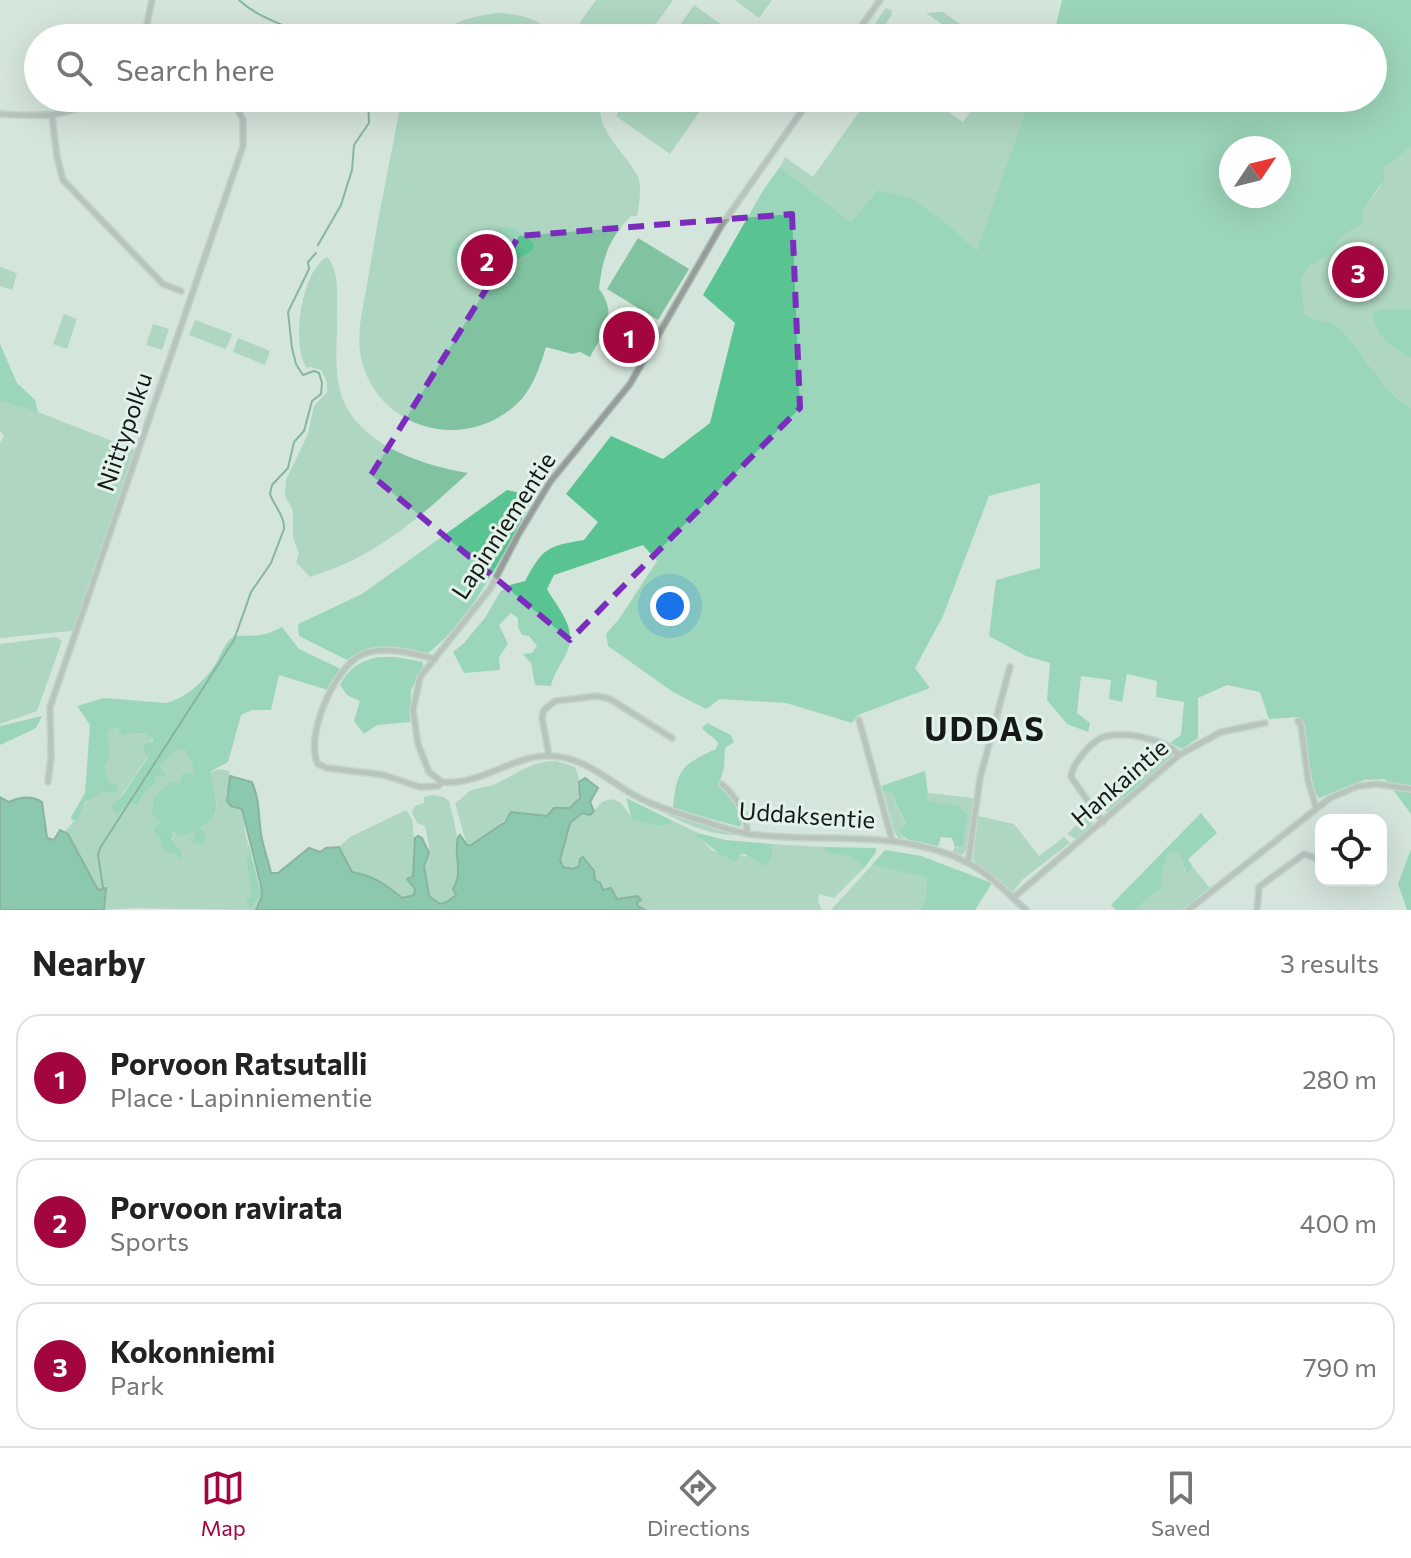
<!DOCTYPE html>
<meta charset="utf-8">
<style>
body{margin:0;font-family:Commissioner,sans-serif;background:#f2f2f2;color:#222}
.controls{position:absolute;right:24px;bottom:24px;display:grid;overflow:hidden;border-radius:16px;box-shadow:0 8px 32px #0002}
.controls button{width:72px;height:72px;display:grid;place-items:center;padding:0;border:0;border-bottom:2px solid #e0e0e0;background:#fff;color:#222;font:40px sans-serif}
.compass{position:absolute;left:1219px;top:136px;width:72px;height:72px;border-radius:50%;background:#fff;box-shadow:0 8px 32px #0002;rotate:55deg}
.you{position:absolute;left:670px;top:606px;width:28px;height:28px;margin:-20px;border:6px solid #fff;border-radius:50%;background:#1a73e8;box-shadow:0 0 0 12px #1a73e833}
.badge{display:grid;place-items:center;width:52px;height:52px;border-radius:50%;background:#a3063e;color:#fff;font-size:26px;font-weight:700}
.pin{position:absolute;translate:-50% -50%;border:4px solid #fff;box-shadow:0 2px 8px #0006}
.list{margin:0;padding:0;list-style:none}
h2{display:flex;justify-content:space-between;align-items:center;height:104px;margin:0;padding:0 32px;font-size:34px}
h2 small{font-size:26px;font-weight:400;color:#767676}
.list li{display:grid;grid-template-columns:52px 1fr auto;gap:24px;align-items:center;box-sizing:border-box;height:128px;margin:0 16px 16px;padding:0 16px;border:2px solid #e0e0e0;border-radius:24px}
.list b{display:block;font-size:30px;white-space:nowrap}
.list p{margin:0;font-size:26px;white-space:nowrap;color:#767676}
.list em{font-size:26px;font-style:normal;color:#767676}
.icon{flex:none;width:44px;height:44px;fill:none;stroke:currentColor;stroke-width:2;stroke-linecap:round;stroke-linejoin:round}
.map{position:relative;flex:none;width:1411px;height:910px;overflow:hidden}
.search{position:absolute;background:#fff;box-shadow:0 8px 32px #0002;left:24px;right:24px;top:24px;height:88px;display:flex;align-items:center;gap:20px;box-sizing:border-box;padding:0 28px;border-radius:44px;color:#767676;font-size:30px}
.sheet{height:536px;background:#fff}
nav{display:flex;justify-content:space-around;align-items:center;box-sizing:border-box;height:112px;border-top:2px solid #e0e0e0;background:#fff;font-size:22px;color:#767676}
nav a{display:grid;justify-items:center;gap:4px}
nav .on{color:#a3063e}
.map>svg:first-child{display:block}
.green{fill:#81c3a1}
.forest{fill:#59c392;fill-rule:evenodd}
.water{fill:#37a475;stroke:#2c7a58;stroke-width:2}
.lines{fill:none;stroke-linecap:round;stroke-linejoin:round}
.stream{stroke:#2c7a58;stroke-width:2}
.minor-casing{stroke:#b1c0b8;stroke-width:8}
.minor{stroke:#969d99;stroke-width:5}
.marked{fill:none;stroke:#7b2cbf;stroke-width:6;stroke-dasharray:16 10;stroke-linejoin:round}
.labels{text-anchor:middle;stroke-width:6;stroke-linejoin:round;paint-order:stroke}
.street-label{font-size:24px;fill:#141916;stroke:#e1f2e9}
.district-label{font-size:32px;font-weight:bold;letter-spacing:2px;fill:#141916;stroke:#e1f2e9}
</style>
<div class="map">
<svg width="1411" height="910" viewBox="0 0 1411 910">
<rect width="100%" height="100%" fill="#d4e5db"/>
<path class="green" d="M596,0H673L646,38H569Z
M735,0H772L759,18Z
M694,5L740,38H671Z
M886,8L892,11L891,16L876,38H865Z
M943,12L963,26L962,33L956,34L926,13Z
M498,13C524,14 540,20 559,38H433C453,21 473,16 498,13Z
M402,98H603C590,127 627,153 638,177C642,188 639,205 637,216H631C609,238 602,259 599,289C619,315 603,333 590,357L580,352L572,354L546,347C539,370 531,394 511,409C457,452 376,426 361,358C356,334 363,308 367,285C377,222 390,160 402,98Z
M628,98H709L670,154L616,116Z
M869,98H928L963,122L981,98H1030L978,252L950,226L851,222L780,167L785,157L813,177Z
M1411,147V408C1380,390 1365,353 1340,329C1329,319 1317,322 1305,315L1301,278L1309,266L1331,254L1340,238L1363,223L1362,211L1380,187L1384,168Z
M638,238L689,269L658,320L607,289Z
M327,257C339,270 337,293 337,310C338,339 332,375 344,402C363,446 425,466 468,473C418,519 377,556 310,577L296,562L299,554L293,537V510L285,496L286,480L308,434L314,406L327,392V382L321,370L311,367L307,368C290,345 302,270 327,257Z
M0,267L17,273L12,290L0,286Z
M64,314L77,319L67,349L53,344Z
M195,320L232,334L226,349L189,335Z
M153,324L169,329L162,350L146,345Z
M238,338L270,351L265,365L233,352Z
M0,401L38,412L135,450L74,629L71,631L0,638V443L4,436L0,431Z
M56,637L62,641L37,711L0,724V644Z
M117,727L126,735L145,733L153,737L147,751L148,756L121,796L113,805L119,813L130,803L138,805L144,793L156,783L153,777L161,770L160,766L175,749L185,750L193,766V775L180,783L157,833L161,840L178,849L171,834L192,832L195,835L199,826C228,817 213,794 210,772L219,769L229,771V786L226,794L231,806L242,809L249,857L246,862L254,905L262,896L256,910L133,908L104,910L106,892L98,890L68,835L64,832C77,820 75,817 84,805C91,795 103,794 109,783L105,765L110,754L108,731Z
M1161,748L1172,751L1174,755L1142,783L1133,772Z
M556,761L575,767C581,781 583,794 572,807L554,808L547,816L509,814C505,822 476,843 467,845L455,803C461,800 464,795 470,791C476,788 488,787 495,784C517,775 529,761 556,761Z
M1115,786L1125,798L1110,811H1099L1094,804Z
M889,790L894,795L895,803L906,825L901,835L905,839H899L894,831L883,791Z
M928,793L973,798L968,846L963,855L952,853L955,847L958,848L942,805L926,801Z
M432,795L443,797L449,801C455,824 466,868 454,889L456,895L447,903L440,904L429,896L424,866L429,846L425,826L417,823L412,812L415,806L424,803V797Z
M611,799L620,802L633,819L657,826L671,824V820L698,833L697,836C703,840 706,846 712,850C720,856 761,857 772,856V844L825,847V852L851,857L864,868L834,898L819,894L818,901L822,910H622L613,891H603L595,880L585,859L573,869L563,867L560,860C568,836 563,815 594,811L602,802Z
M652,807L737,833V835C707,836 679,820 652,807Z
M406,810L412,819L415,849L413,853L414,895L402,898L364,874L352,872L339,847L350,837Z
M1092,811L1095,817L1090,829L1076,839L1067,834Z
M978,816L1014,824L1039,856L1064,837L1070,843L1023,879L1012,893L973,860Z
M1179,850L1185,872L1193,867L1210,888L1182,910H1134L1162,887V874L1168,854Z
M872,865L927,878L926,896L920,910H831Z"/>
<path class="forest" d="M1062,0H1411V147L1384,168V180L1362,211L1363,223L1340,238L1331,254L1309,266L1301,278L1305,315C1317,322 1329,319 1340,329C1365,353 1380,390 1411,408V814L1385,779L1364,780L1319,798L1314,792L1303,722L1298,717L1269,719L1260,692L1227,685L1198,698V738L1182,749L1170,743L1181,735L1184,702L1156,697L1157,681L1127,674L1122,702L1109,699L1111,680L1081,676L1077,713L1090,723L1088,732L1067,724L1047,700L1050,663L1026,656L989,636L996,580L1040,568V483L989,496L943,616L915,668L930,688L858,715L852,723L786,703L720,699L706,709L673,692L608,646L606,634L619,619L657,561L643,545L554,575L547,589C558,609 578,628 567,652C562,664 554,672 551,686L535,685L531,663L523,654L532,653L537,646L529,636L522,635L518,627V618L511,613L499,625L508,644L499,657L500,670L464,673L453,652L464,643L485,618L500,592L510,585L525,581C543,548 547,546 584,540L598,522L566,494L611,436L663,459L710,423L735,323L703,295L764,189L780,167L851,222L878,190L912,199L950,226L977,251L1030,98H1373V38H1057L1056,25ZM1231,148H1279V196H1231Z
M502,227L515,228L533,243V249C517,267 473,265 452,256L451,250L459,241Z
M1411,309V358C1393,348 1375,337 1373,314L1377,310Z
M0,344L17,383L35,400L38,412L0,401Z
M507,490L534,496C508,545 473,620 428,653C398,649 373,641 347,660L299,636L298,624L362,594Z
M282,627L299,649L341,669L328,690L279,675L271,710H252L241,715L228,762L210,772C214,794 226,816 200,827L206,838L202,843H193L195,835L192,832L179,836L173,832L172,839L182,853L180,859L174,853H169L160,846L161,840L153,830L158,824H162L152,814L154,797L172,782L180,783L182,774H193V766L185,750H175L160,766L166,777L155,775L156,783L144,793L138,805L130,803L119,813L114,812L112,805L122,796L148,757L143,747L145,744L152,742L153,738L145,733L122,735L117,727L108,731L110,754L105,766L109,783L118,786V791L112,794L105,791L85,802L77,820H72L71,817L85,793L90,725L77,706L104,698L166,703C184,699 202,683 213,668C220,658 223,644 234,636C256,635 261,638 282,627Z
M380,657H396L423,662V667L411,690L410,722L377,725L364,734L354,721L360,701L347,695L340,685C349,668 361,660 380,657Z
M42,716L36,728L0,745V726Z
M707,723L731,735L734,742L725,748L724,768L719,785L740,811L742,822L740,827L673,808C677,769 681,765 716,749L718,743C714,736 707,735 702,728Z
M925,771L928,793L926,801L958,806L967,815L963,845L955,847L952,838L941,837L938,846C925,843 905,843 899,831L906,824C902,814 895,806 894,795L889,791H883L881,786Z
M1133,772L1142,783L1125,798L1115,786Z
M626,798L671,820V824L657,826L632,819Z
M1201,813L1217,833L1188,859L1193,867L1186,873L1179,851L1168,854L1162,874V887L1134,910H1116L1111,905Z
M698,833L725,840L772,844V856L764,866L745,854L739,855L737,861C719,857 712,846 696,836Z
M247,839L262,896L249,909L246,898L252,897L246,861L249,857Z
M825,847L876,848V852L864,868L851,857L825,852Z
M1411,849V910H1407L1398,884Z
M885,850L921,856L992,883L975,910H920L926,896L927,878L872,865Z"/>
<path class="water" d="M230,776L252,782C260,801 258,814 261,834C263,847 268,860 271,873H278L309,848L320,852L326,848L339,847L352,872C372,875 387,885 402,898L414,895L415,889L407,879L413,876L415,838L418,836L422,838L429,853L424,866L429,896L440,904L447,902L456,895L453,889C464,871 453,855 458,837L460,835L467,845H471L505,822L511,812L547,816L554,808H570L580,798L579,782L585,778L598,788L590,802L594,811L590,815L582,813L570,823L560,860L563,867L573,869L579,866L580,859L583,857L594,871L595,880L600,883L603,890L611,888L617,899L638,896L641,900L637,902L638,906L645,910H256L262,896L261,886L242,809L231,806L227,801Z
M0,797L9,802C20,797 31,795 42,802L47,838L54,840L60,830L68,834L98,890L106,888L104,910H0Z"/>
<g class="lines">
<path class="stream" d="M239,0C259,19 287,25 311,38
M318,245L341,205L352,170L354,145L369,123L368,98
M103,888L98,855L100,848L234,640L251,592L271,563L284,529C285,516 274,506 270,494L272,485L288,468L294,442L304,431L312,401L321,394L322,383L319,373L314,371L303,375L296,364L292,348L288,312L309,269L308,262L316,253"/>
<defs>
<path id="minor" d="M146,34L173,38
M144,38L152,0
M853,38L880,0
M0,114C34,116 68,119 98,98
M52,115L57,157L63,180L163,284L181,291
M435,659C413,653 382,645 361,655C334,668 304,738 318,764L327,768L384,775L420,787L438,786L442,782
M859,720L892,840
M1298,721L1301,725L1308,780L1316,808
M549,756L542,717L544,710L555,701L598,696L610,699L672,738
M48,782L51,757L50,707L243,146V120L232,98
M442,782L429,772L418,744L413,710L420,677L490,589L518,535L550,482L630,384L721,226L811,98
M442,782C481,786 516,753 553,756C585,758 607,780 634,795C651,805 671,811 690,817C709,822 729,831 749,834C823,844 901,827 970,864C991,875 1008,894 1026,910
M722,784C736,797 747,814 747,833
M1103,822L1071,777C1072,764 1093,738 1107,736C1128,732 1165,739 1179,755
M968,863L980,778L1010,667
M1013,898L1179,755L1221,732L1265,723
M1188,910L1330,798L1358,786L1377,784L1411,789
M1257,910L1259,887L1304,854L1321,860"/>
</defs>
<use href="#minor" class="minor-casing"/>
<use href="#minor" class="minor"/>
</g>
<path d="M0 0H1411V910H0ZM792,214L800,408L570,640L371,475L519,236Z" fill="#d4e5db" fill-opacity=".55" fill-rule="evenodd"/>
<path class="marked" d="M792,214L800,408L570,640L371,475L519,236Z"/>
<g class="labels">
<g class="street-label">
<text transform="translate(125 432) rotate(-71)" y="8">Niittypolku</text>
<text transform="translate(504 526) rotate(-57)" y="8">Lapinniementie</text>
<text transform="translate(1120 783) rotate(-41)" y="8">Hankaintie</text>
<text transform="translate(807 816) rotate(4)" y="8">Uddaksentie</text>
</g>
<g class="district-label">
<text x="985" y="741">UDDAS</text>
</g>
</g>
</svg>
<div class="controls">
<button><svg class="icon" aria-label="locate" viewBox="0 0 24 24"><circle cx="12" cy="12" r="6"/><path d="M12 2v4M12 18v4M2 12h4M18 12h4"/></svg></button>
</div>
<svg class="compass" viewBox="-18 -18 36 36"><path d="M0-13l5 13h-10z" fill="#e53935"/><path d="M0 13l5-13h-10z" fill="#767676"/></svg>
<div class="you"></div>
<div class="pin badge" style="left:629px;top:337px">1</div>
<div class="pin badge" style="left:487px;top:260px">2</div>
<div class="pin badge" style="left:1358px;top:272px">3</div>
<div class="search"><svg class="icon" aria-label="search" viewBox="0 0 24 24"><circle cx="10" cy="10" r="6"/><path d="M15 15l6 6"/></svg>Search here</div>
</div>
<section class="sheet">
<h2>Nearby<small>3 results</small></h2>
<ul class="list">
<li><span class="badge">1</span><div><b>Porvoon Ratsutalli</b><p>Place · Lapinniementie</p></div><em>280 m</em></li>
<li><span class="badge">2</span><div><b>Porvoon ravirata</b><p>Sports</p></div><em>400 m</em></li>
<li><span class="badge">3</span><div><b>Kokonniemi</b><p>Park</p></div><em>790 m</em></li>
</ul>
</section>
<nav>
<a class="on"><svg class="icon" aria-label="map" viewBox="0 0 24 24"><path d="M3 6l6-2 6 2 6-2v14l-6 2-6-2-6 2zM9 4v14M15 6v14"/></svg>Map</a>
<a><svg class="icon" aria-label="directions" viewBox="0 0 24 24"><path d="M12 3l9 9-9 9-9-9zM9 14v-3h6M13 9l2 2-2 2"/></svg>Directions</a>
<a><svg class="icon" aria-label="saved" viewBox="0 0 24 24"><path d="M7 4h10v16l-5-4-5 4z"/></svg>Saved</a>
</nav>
